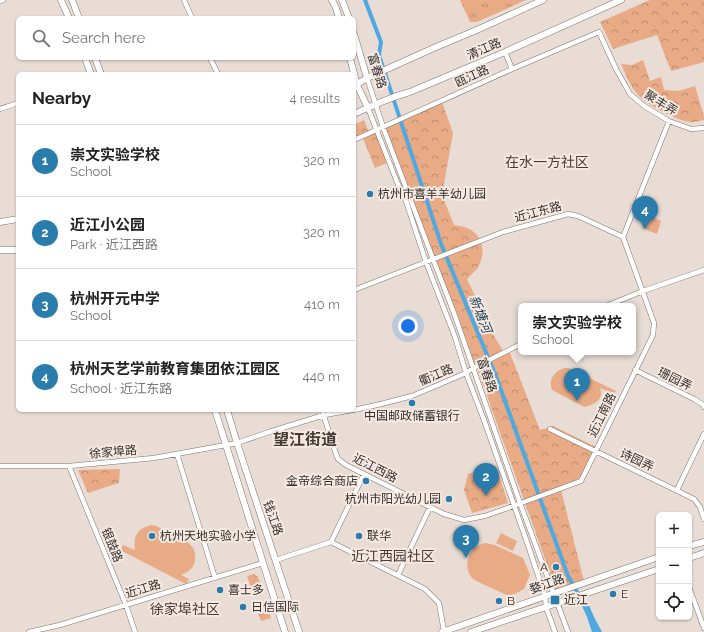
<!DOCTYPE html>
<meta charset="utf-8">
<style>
body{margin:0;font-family:Raleway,"Noto Sans SC",sans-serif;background:#f6f6f6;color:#222}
.controls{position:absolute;right:12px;bottom:12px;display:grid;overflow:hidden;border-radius:6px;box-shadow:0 1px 3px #0004}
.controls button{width:36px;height:36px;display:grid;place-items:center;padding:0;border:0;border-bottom:1px solid #e0e0e0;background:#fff;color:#222;font:20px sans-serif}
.you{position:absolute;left:408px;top:326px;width:14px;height:14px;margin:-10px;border:3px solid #fff;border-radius:50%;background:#1a73e8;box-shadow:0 0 0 6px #1a73e833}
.badge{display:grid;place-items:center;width:26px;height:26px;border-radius:50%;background:#2a7cac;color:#fff;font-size:13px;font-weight:700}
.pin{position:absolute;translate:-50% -33px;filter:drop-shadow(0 1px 2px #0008)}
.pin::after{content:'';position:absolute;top:21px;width:14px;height:12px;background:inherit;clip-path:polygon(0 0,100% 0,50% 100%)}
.popup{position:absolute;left:518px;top:303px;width:118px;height:52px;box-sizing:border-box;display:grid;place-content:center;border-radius:6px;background:#fff;filter:drop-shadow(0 1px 3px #0005);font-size:13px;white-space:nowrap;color:#767676}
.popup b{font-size:15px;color:#222}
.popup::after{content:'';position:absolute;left:50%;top:100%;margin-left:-8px;border:8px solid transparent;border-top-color:#fff}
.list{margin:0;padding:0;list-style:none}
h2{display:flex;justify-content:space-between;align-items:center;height:52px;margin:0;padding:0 16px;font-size:17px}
h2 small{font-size:13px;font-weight:400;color:#767676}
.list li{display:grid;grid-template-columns:26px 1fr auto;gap:12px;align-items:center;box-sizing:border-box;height:72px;padding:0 16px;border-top:1px solid #e0e0e0}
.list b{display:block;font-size:15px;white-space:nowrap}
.list p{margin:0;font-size:13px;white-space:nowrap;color:#767676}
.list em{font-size:13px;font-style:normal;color:#767676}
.icon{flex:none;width:22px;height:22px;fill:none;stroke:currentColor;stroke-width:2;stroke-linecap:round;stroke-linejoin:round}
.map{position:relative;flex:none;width:704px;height:632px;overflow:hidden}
.search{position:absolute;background:#fff;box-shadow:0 1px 3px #0004;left:16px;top:16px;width:340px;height:44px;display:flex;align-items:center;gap:10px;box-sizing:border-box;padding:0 14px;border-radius:6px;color:#767676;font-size:15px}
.panel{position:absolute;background:#fff;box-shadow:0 1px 3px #0004;left:16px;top:72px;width:340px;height:340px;border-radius:6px}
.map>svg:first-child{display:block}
.grass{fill:url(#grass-tufts)}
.park{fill:url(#park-crowns)}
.pitch{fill:#e8ab86}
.water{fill:#4ea8e1}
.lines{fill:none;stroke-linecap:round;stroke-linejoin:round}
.canal{stroke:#4ea8e1;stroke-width:4}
.minor-casing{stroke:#7f746e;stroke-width:5.5}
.major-casing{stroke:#7f746e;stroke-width:7}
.minor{stroke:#fff;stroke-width:4.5}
.major{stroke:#fff;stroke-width:6}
.poi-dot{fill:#2a7cac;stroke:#f5e9e2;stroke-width:1.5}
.labels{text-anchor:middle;stroke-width:4;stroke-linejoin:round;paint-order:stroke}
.street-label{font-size:12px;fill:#34302d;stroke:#f5e9e2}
.poi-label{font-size:12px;fill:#34302d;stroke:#f5e9e2;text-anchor:start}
.water-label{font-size:13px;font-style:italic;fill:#173d55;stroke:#f5e9e2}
.quarter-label{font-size:14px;fill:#453b36;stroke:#f5e9e2}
.district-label{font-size:16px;font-weight:bold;fill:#453b36;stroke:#f5e9e2}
</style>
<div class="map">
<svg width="704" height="632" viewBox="0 0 704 632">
<defs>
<pattern id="grass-tufts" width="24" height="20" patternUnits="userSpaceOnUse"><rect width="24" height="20" fill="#e8ab86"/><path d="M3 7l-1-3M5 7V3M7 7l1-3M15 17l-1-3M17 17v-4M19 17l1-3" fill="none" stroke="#bd8c6e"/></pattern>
<pattern id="park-crowns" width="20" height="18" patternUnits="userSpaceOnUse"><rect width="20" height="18" fill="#e8ab86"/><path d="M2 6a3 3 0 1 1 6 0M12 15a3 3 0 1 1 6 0" fill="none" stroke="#bd8c6e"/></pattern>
</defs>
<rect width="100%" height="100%" fill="#e8dcd5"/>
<path class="grass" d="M460,0H526L477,22H470Z
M254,574L258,577L262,589L253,592L252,590L247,576Z
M266,604L271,618L261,621L256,607Z"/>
<path class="park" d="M650,0H704V62L671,71L657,35L613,49L600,22Z
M643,60L650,81L661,77L664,90L678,91L695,86L704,116V120C699,121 693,123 689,122C676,120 649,106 639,96C631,88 626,75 621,64L632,65Z
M442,102L453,133L442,195L454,225C458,226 463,226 467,228C484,235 487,255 476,270C473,273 470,276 467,279L493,334L503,351L508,348L540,430L553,426L598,448L583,477L560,486L584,581L556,590L476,365L475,366L474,362L457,314L435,260L386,128Z
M364,120L369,133L377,130L389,162L375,168L362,136L354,140V125Z
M496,466L508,503L472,513L464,490L468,474Z
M120,469L119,483L88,493L78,470Z"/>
<path class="pitch" d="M647,215L661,221L657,234L642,228Z
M564,368H569L616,391L614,394L600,388C605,399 594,405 584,407L552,390C548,379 554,372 564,368Z
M151,525L156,526C165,530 189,540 193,548C195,551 196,557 195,560C194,569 188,572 181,575L189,579L186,584L120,550L123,545L135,550C133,537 137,528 151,525Z
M501,533L517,541L513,551L496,543Z
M485,543L495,545L523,558L530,575L524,589C519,592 512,596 507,595C504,594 476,581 473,579C463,570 467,550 479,545C481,544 483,544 485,543Z"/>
<path class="water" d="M588,603L594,617L602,632H592L587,617L582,606Z"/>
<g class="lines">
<path class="canal" d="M365,0L381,42L379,55L441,244L497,379L568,576L586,608"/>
<defs>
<path id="minor" d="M184,0L192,18
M0,1L3,0
M505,52L512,69
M210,58L218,74
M367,78L383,127L433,259L454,313L520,503L568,632
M368,108L397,182L406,201L426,262L455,337L466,373L484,420L527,542L545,596L546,607L555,632
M0,109L18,103
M354,140L512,69L599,32L616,69L630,94L644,106L669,121L691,129L704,128
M623,237L669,121
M606,306L643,291L704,270
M635,370L694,399L702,404L704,407
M322,410L335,451L338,459L346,465L444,514L464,520L485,516L502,510L581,481L653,335L654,323L623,237L578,216L568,214L503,232L354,290
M354,410L381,404L412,396L466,373L473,368L521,344
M550,429L694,499L700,507L704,519
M177,454L215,578
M0,466H69L154,458L237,443L269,432L324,415L352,410
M69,466L126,605L135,632
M677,490L704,434
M331,542L425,589L439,603L444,631
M331,542L364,474
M276,560L331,542
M398,575L430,507
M689,587L704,628
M29,632L60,625L263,563"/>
<path id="major" d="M61,0L69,18
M72,0L79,18
M332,0L336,8L339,18
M342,0L349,18
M354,34L367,78
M85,58L91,74
M95,58L101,74
M350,58L357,85L368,108
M354,86L367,78L436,47L479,29L543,0
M354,114C372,106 390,97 410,92L505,52L621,0
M0,222L18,219
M0,250H18
M215,410L263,563L285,632
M227,410L237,443L299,632
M689,546L704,542
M689,558L704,553
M442,632L659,557
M471,632C534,611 596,590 659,569"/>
</defs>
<use href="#minor" class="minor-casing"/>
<use href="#major" class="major-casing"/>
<use href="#minor" class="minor"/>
<use href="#major" class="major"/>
</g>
<g class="poi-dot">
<circle cx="370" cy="194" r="4"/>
<circle cx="412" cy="403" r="4"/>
<circle cx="366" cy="481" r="4"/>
<circle cx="449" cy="499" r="4"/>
<circle cx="152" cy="536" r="4"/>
<circle cx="359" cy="536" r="4"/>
<circle cx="556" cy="567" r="4"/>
<circle cx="220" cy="590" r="4"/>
<circle cx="613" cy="594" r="4"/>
<rect x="550" y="595" width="10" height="10" rx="2"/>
<circle cx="499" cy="601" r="4"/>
<circle cx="243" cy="607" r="4"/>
</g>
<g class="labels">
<g class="street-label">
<text transform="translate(484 49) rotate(-23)" y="4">清江路</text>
<text transform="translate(377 71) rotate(72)" y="4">富春路</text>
<text transform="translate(472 76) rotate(-24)" y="4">瓯江路</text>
<text transform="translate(661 103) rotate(32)" y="4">聚丰弄</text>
<text transform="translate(538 212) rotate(-15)" y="4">近江东路</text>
<text transform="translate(436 375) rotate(-23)" y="4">衢江路</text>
<text transform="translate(487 375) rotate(71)" y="4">富春路</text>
<text transform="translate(675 379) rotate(26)" y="4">珊园弄</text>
<text transform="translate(602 415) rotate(-64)" y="4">近江南路</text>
<text transform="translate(113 452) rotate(-5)" y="4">徐家埠路</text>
<text transform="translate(637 460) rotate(25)" y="4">诗园弄</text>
<text transform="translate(375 468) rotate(27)" y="4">近江西路</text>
<text transform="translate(273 518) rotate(71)" y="4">钱江路</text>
<text transform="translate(112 545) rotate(68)" y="4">银鼓路</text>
<text transform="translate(547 584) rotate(-19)" y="4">婺江路</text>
<text transform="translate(143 589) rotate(-17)" y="4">近江路</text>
</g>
<g class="poi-label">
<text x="378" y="198">杭州市喜羊羊幼儿园</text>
<text x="412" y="420" text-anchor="middle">中国邮政储蓄银行</text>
<text x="358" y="485" text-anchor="end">金帝综合商店</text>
<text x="441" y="503" text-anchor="end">杭州市阳光幼儿园</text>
<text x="160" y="540">杭州天地实验小学</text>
<text x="367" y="540">联华</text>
<text x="548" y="571" text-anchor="end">A</text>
<text x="228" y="594">喜士多</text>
<text x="621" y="598">E</text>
<text x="564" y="604">近江</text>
<text x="507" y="605">B</text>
<text x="251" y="611">日信国际</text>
</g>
<g class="water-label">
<text transform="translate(481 314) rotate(68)" y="5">新塘河</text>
</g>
<g class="quarter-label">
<text x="547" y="167">在水一方社区</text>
<text x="393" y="561">近江西园社区</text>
<text x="185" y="614">徐家埠社区</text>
</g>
<g class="district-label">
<text x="305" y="445">望江街道</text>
</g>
</g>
</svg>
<div class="controls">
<button>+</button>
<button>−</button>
<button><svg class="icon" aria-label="locate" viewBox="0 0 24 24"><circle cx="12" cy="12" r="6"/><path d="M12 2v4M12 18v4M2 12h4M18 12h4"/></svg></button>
</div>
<div class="you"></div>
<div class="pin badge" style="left:577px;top:401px">1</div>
<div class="popup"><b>崇文实验学校</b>School</div>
<div class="pin badge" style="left:486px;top:496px">2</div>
<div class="pin badge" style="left:466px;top:558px">3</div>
<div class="pin badge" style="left:645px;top:229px">4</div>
<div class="search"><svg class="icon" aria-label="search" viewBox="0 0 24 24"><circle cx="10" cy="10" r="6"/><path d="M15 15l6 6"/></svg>Search here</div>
<section class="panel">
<h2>Nearby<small>4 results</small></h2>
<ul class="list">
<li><span class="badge">1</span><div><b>崇文实验学校</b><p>School</p></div><em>320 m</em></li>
<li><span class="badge">2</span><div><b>近江小公园</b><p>Park · 近江西路</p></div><em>320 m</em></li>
<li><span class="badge">3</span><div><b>杭州开元中学</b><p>School</p></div><em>410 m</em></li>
<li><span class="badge">4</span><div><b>杭州天艺学前教育集团依江园区</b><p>School · 近江东路</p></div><em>440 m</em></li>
</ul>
</section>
</div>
